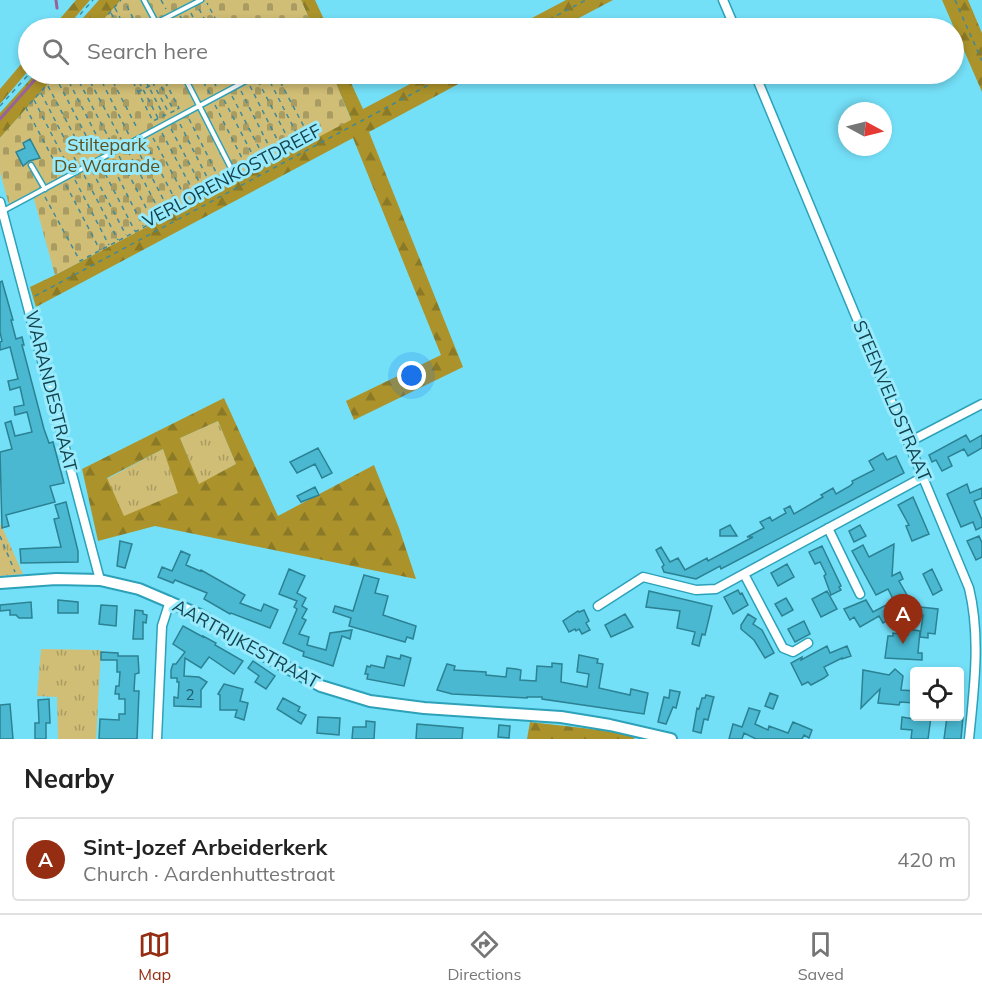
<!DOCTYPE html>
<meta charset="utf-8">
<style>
body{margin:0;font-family:Mulish,sans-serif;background:#f2f2f2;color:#222}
.controls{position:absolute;right:18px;bottom:18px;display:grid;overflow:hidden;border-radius:6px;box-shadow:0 3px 9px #0003}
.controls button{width:54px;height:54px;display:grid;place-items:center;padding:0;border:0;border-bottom:2px solid #e0e0e0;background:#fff;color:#222;font:30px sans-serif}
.compass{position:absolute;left:838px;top:102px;width:54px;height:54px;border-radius:50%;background:#fff;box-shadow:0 3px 9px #0003;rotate:97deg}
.you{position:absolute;left:412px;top:376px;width:21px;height:21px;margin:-15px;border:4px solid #fff;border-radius:50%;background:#1a73e8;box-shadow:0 0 0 9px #1a73e833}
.badge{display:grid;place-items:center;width:39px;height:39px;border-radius:50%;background:#952d12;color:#fff;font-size:20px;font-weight:700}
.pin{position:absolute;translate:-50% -50px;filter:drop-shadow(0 2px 3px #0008)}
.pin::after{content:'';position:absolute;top:32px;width:21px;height:18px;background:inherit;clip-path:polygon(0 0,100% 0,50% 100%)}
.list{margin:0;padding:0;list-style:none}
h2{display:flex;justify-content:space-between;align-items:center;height:78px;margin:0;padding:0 24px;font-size:26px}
h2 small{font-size:20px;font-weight:400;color:#767676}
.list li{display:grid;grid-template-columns:39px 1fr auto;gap:18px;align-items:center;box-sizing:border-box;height:84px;margin:0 12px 12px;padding:0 12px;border:2px solid #e0e0e0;border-radius:6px}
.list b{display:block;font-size:22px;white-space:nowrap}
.list p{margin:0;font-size:20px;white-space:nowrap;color:#767676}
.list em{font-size:20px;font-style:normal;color:#767676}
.icon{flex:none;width:33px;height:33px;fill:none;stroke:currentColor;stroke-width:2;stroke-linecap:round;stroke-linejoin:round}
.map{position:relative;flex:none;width:982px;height:739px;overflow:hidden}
.search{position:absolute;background:#fff;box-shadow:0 3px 9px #0003;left:18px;right:18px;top:18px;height:66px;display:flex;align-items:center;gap:15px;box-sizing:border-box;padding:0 21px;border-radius:33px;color:#767676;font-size:22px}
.sheet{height:174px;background:#fff}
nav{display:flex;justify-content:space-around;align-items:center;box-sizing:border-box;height:84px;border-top:2px solid #e0e0e0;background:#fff;font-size:16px;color:#767676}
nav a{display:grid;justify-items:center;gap:3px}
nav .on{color:#952d12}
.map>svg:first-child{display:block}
.grass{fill:url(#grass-tufts)}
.forest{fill:url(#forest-firs);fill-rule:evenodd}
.cemetery{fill:url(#cemetery-stones)}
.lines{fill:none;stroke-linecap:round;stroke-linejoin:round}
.stream{stroke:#97639b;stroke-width:3}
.building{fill:#49b8d0;stroke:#2c8193;stroke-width:1.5}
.service-casing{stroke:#2ca1b8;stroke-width:7}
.minor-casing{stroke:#2ca1b8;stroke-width:11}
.tertiary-casing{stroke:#2ca1b8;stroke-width:14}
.path{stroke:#3f8a9a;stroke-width:1.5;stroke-dasharray:4.5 4.5;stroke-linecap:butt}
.service{stroke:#fff;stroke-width:4}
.minor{stroke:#fff;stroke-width:8}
.tertiary{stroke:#fff;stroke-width:10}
.labels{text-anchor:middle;stroke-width:6;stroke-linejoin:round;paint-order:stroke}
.number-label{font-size:15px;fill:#21606e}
.park-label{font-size:18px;fill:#5e511c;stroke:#98eafd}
.street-label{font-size:18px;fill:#14434d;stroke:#98eafd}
</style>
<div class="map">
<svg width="982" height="739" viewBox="0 0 982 739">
<defs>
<pattern id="grass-tufts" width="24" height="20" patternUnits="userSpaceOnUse" patternTransform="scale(1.5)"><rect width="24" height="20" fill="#d1be76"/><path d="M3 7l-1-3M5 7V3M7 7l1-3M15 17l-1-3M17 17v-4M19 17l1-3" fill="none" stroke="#a89c63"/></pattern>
<pattern id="forest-firs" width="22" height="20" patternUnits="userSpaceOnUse" patternTransform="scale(1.5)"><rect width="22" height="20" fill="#ab922a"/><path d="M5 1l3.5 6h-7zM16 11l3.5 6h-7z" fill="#8a7926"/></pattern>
<pattern id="cemetery-stones" width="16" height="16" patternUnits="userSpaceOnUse" patternTransform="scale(1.5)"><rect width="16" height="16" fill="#d1be76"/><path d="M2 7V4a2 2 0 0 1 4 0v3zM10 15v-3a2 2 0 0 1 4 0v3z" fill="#a89c63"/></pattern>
</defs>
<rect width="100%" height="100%" fill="#74e0f8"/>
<path class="grass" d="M218,421L236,464L199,485L180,438Z
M163,449L179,493L124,517L107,479Z
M0,524L2,527L23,574L0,576Z
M41,649L101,650L96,739H58L57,697L37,696Z"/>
<path class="forest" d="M76,0H90L66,28H52Z
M99,0H121L96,28H74Z
M301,0H315L328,28H313Z
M566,0H613L560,28H513Z
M942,0H968L982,33V92Z
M28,56V71L0,104V89Z
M35,74H57L0,138V113Z
M332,74H347L363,109L429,74H477L369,132L463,367L354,420L346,401L441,355L353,138L36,307L30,287L55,275L351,119Z
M224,398L278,516L374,465L399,528L416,579L155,526L98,541L82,469ZM218,421L236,464L199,484L180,438ZM163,449L178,493L124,516L107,478Z
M530,722L635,734L634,739H527Z"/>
<path class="cemetery" d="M121,0H301L313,28H96Z
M57,74H332L351,120L55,275L32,192L9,205L0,172V138Z"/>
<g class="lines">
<path class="stream" d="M56,0L57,8
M0,119L40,74"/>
</g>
<path class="building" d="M30,139L40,158L29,161L23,166L16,152L25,148L23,143Z
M2,281L13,320H11L16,339L22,337L24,345H22L44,429L49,443L53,442L64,483L50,486L55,502L6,515L9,526L2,528L0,452L12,449L5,423L11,421L15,436L32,432L27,412L15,415L14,407L24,405L20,387L10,390L8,381L18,379L10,347L0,350V342L2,341L0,332V282Z
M966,435L970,442L982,435V448L968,456L964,449L948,457L952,466L942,471L936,460L932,462L929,455Z
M318,448L332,473L322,478L315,464L297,473L290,462Z
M883,453L887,460L896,456L904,473L721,569L720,566L696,579L664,572L662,567L664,565L656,550L661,547L670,562L678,558L685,570L707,558L708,561L753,537H747L764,528L760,522L770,517L772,521L786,513L784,509L790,506L794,514L823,497L821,495L833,488L836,494L850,486L853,483L852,481L874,470L869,461Z
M967,484L970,493L982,488V498L974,501L982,520V527L976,530L973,522L961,527L947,494Z
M315,487L319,495L301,502L297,496Z
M913,497L929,534L912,541L906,526L909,525L898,505Z
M66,502L78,551V562L21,563L20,549L61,547L54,519L59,518L55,505Z
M730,525L737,536H720V530Z
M860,525L866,536L854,542L849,531Z
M979,536L982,543V557L976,560L967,541Z
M120,541L132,544L125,568L117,566Z
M894,544L892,576L900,572L903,579L899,581L911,602L899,609L901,613L883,623L879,616L860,627L854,617L850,620L844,609L866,600L873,612L894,601L888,589L876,595L852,551L863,545L869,557Z
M822,546L841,586L839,587L841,590L831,595L824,576L826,574L820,562L815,564L809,552Z
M181,551L190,555L186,565L200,571L201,570L245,595L240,603L261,611L264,604L278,610L270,628L231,613L230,614L204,599L207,593L175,580L173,583L158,577L162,567L172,571Z
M787,564L794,577L778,586L771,573Z
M289,569L305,576L297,593L306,598L302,606L307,609L302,618L306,620L299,634L309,637L307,645L326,650L330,633L352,630L350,639L342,636L333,666L303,656L304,652L283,643L297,609L294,607L297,601L279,594Z
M932,569L942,590L933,595L923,574Z
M364,575L379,579L375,593L388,596L383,615L416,626L413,639L407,637L405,642L349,626L351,618L333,612L335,606L353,611Z
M738,590L740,594L742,593L748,605L733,614L724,597Z
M649,591L712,606L705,635L702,634L699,646L692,644L695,632L677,628L680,611L646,607Z
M827,591L837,609L821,617L812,599Z
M786,598L793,610L782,616L775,604Z
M58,600L78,602V613H58Z
M31,602L32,618H19L16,615H10V610L0,611V605Z
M101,605L117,606L116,626L99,624Z
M920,607L938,609L935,634L928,633V638L920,637L923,615L919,614Z
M135,610L143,611V614L147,615L146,623L143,622V639H133Z
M584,610L589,621L586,623L590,630L582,634L579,629L576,631L575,629L569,632L563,621L578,611L579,612Z
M625,614L633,627L611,637L605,625Z
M748,614L756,619L753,624L762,630L774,653L765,658L754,640L741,629V625Z
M804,621L810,634L795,642L788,629Z
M183,626L203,637V636L216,643L215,645L243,661L234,674L209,657L201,668L185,658L184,676L199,677L207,682L201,690V707L174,706V697L178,698L179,682H177V678H171V670L173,664H176L185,652L173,644Z
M908,629L920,631L918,653H922V660L885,658L888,636H893V633L908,635Z
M827,646L830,653L847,646L851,656L842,659V658L824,667L828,675L824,678L811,685L808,682L802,685L791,663L802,657L801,660Z
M101,652L118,653V656H138L139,673L135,674L134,691H139L137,739H99L100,719L119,720V714H125V699H119V694H115L116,686H119L120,672H117V660H101Z
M401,655L411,658L404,686L367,679L368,674H365L367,666L370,667L371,665L384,668L387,656L400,659Z
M579,655L598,659L597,663L603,664L599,688L630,695L631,689L648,693L644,714L542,699V697H527V698L452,694L437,690L447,664L455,666L454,670L486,672V675L506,677L507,668L516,669L521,670L520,680L536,681L537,666L552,667V663L562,664L561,682L587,687L589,674L577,672Z
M253,661L275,676L266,689L255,682L259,676L248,668Z
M895,669L903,676L901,690L915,691V703L900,702L899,705L878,703L880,689L861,708L863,670L889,675Z
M224,684L243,689L240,701L248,703L244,720L235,717L237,710H220V695L218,694Z
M670,690L680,692L676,708L673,707L666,724L658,722L664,697L669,698Z
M770,693L778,696L773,709L765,706Z
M706,695L714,697L713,700L708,720L704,719L701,733L693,731L697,708L699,709L702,698H705Z
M283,698L300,707L298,711L306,715L301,724L277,709Z
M49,699L50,723H46V739H35V723H39L38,700Z
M10,704L13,739H0V705Z
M749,708L760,711L755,724L768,730L769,726L788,733L793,722L812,730L809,738L804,735L802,739H756L744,733L742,739H729L733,724L742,727Z
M318,717L340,718L339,735L317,733Z
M902,717L914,719V717H931L928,739H911L912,730L901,729Z
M947,717H963L961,739H944Z
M366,721L375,722L374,739H352L353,727H366Z
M417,724L463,728L462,739H416Z
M499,725L510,726L509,738L498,737Z"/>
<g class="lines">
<defs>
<path id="service" d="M144,0L159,28
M156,23L201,0
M183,74L236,178
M31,165L45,189
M3,211L259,74"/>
<path id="minor" d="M723,0L735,28
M755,74L969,588C981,637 974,689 969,739
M0,202L100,580
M909,442L982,404
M828,528L860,594
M744,574L783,648L793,652L808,643
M598,606L643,577L696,590L716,589L923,477
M157,739L162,626L170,601"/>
<path id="tertiary" d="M0,583L56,579L100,580L139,589L200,615L260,653L321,686L370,701L424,708L561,717L610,725L671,739"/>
</defs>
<use href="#service" class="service-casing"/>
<use href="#minor" class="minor-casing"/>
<use href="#tertiary" class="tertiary-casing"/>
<path class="path" d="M161,0L166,9
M955,0L982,61
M127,6L138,28
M115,8L125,28
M199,9L207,24
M111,13L119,28
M191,13L198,28
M180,16L188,28
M107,19L112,28
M128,21L132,28
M102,22L105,28
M172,22L176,28
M68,28L93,0
M96,28L121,0
M112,28L132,18
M199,28L216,20L207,3
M533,28L586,0
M57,74L26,108L60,172
M65,74L103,148
M75,74L112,144
M86,74L121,139
M98,74L129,135
M109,74L138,130
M129,74L153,121L174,111L155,74
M135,74L158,118
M142,74L164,116
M148,74L169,113
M161,74L179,108L174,111
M199,74L210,94
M210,74L217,88
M266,74L301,142
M55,76L95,153
M258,81L292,146
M48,86L86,158
M250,86L283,151
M241,91L274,156
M138,92L163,79
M41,93L77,163
M232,96L266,161
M34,100L69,168
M224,100L258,165
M215,105L248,170
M0,106L29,74
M189,119L222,184
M180,124L213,189
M171,129L205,193
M162,133L197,198
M153,138L188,202
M145,142L179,207
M136,147L170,212
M128,151L162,216
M119,156L153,221
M110,161L143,226
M101,166L135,231
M92,171L126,235
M243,174L310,138L276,74
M84,175L118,240
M75,180L109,245
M66,185L100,250
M45,197L80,261L231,181
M35,296L449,74
M0,536L15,572"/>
<use href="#service" class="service"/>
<use href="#minor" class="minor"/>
<use href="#tertiary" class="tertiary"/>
</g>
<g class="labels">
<g class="number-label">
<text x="190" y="700">2</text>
</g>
<g class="park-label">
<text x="107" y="151">Stiltepark<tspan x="107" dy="21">De Warande</tspan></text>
</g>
<g class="street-label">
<text transform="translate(232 176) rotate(-28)" y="6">VERLORENKOSTDREEF</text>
<text transform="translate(51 391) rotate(76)" y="6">WARANDESTRAAT</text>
<text transform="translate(892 401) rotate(67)" y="6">STEENVELDSTRAAT</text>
<text transform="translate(246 644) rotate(29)" y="6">AARTRIJKESTRAAT</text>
</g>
</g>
</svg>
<div class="controls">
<button><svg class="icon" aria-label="locate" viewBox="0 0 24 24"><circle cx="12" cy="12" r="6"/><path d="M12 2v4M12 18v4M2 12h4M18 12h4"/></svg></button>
</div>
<svg class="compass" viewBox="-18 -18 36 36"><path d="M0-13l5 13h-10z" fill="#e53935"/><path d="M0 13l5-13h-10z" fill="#767676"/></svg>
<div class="you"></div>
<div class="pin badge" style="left:903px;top:644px">A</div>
<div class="search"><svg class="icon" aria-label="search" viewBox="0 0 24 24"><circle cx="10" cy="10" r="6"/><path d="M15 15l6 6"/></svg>Search here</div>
</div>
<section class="sheet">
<h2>Nearby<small></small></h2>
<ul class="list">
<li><span class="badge">A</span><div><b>Sint-Jozef Arbeiderkerk</b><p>Church · Aardenhuttestraat</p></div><em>420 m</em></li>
</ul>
</section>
<nav>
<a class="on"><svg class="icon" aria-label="map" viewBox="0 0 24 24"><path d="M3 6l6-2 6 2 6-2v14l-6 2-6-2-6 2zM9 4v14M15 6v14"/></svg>Map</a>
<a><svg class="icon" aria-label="directions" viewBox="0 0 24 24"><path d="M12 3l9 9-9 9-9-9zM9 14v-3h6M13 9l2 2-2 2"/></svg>Directions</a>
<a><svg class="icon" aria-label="saved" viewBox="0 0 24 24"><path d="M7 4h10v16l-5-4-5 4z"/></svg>Saved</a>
</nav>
